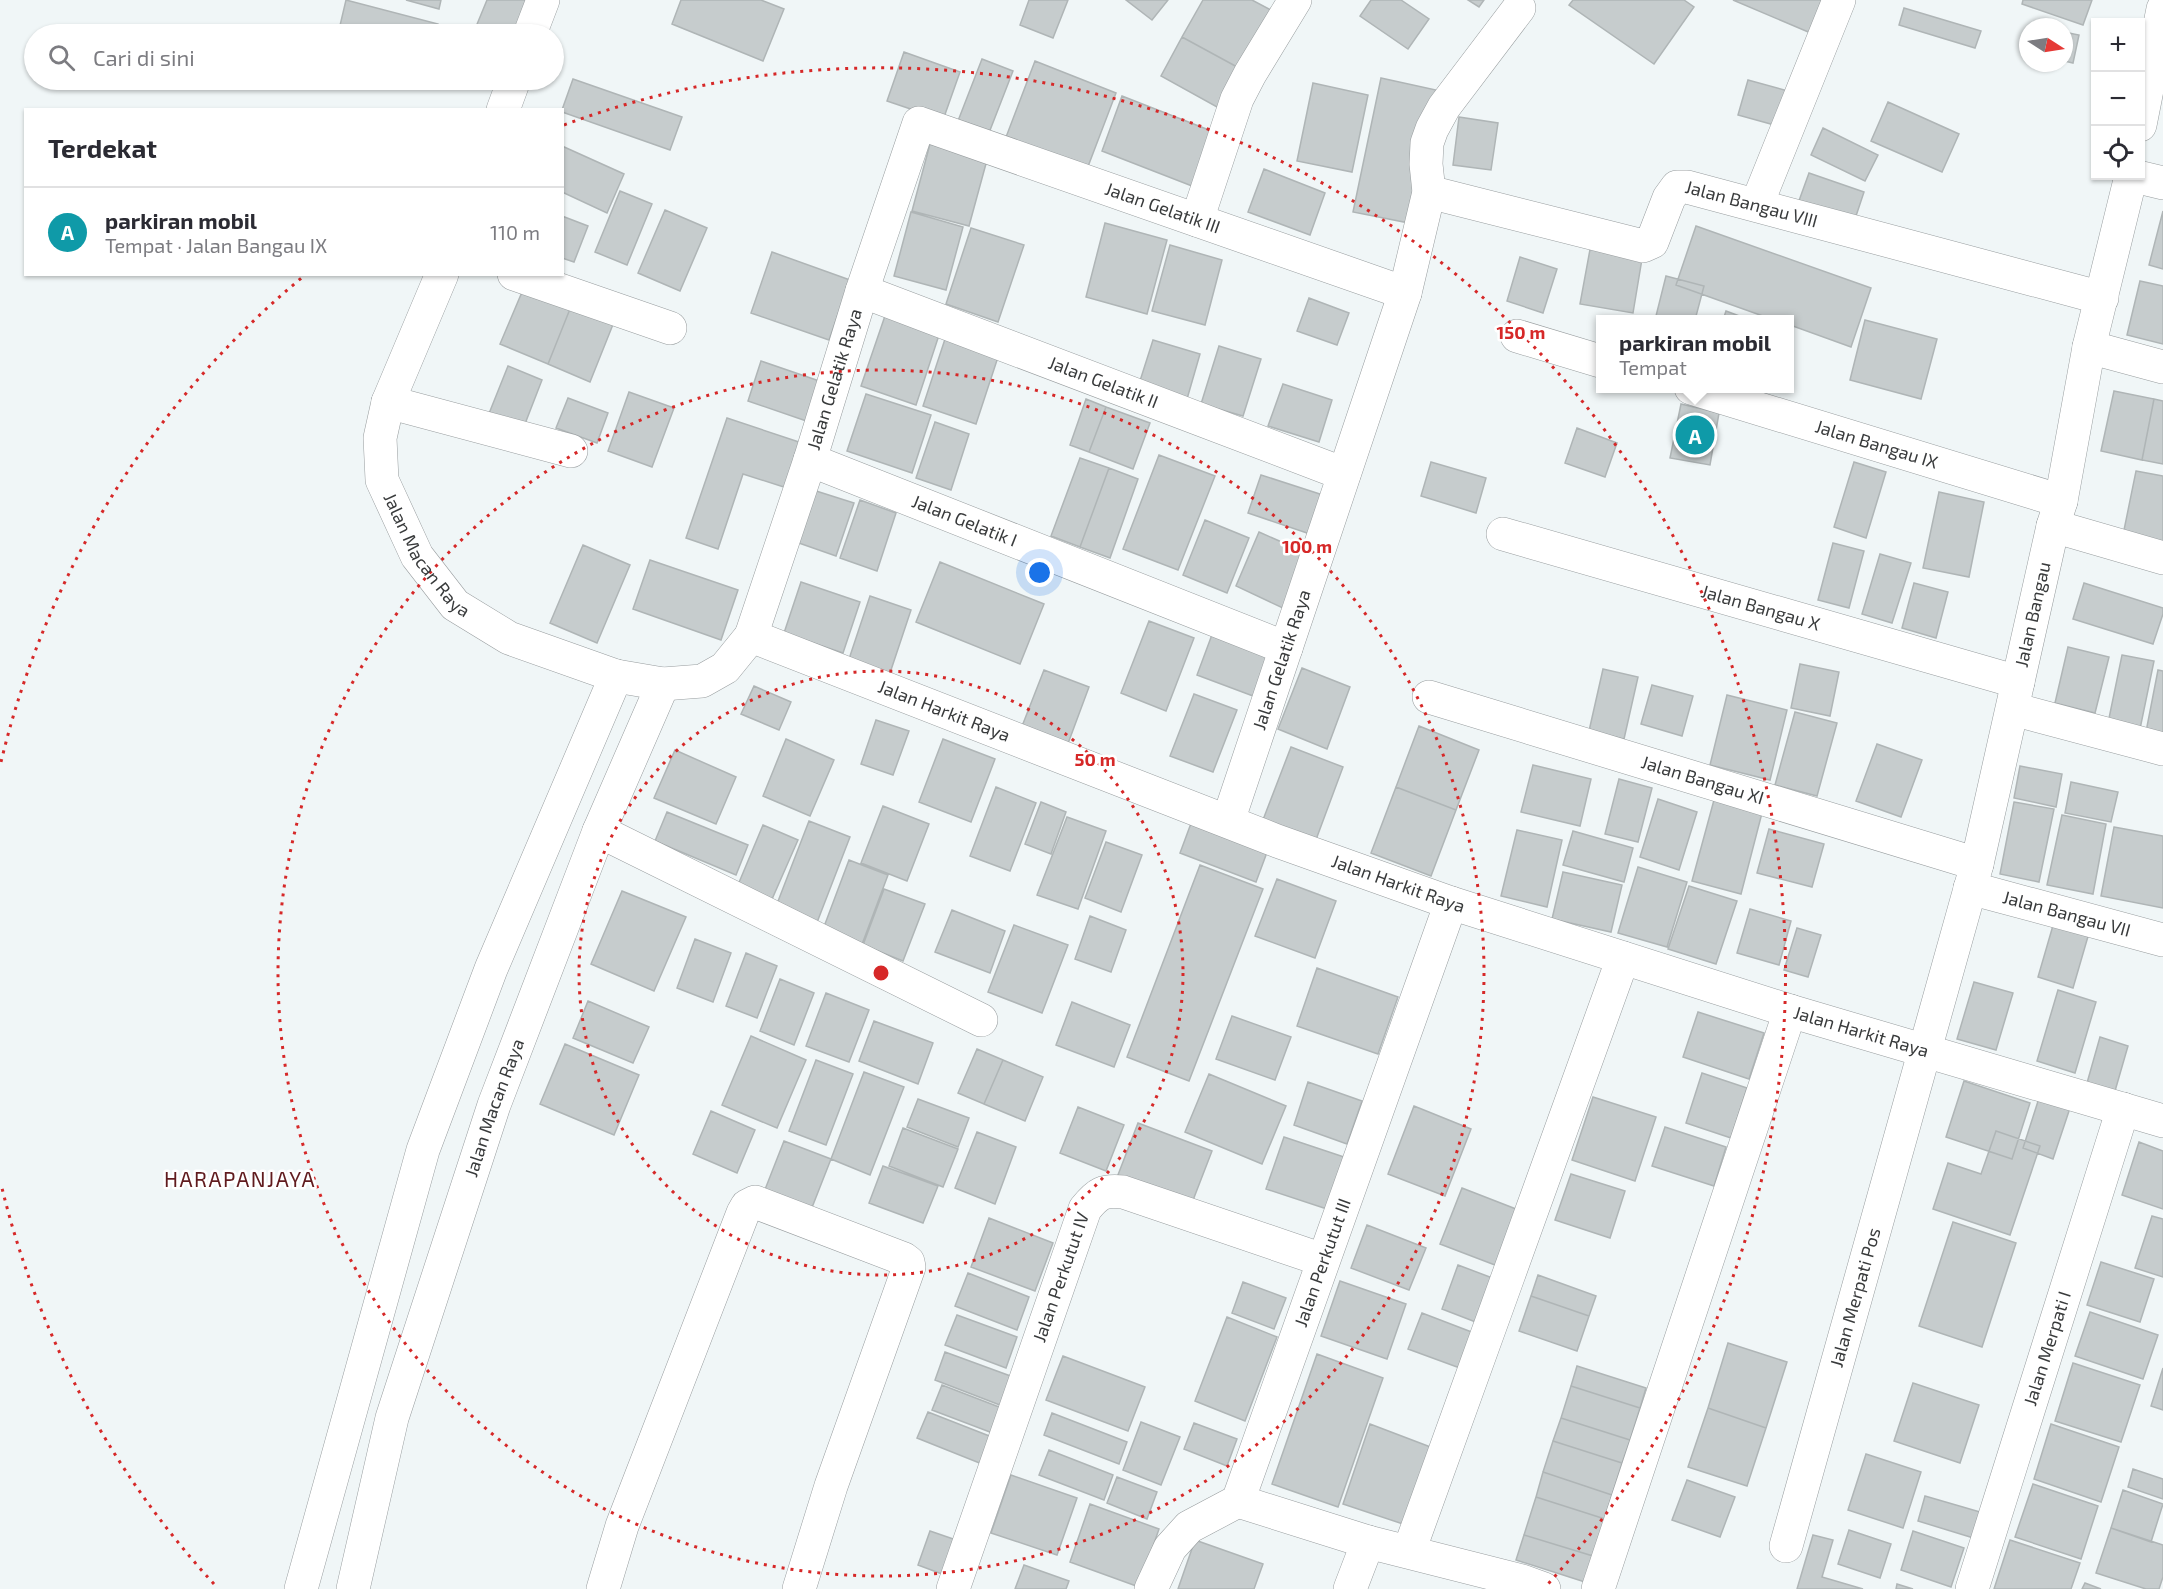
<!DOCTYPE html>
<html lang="id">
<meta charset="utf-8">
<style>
body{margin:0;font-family:"Exo 2",sans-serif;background:#f2f2f3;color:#2b2b33}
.controls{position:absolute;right:18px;top:18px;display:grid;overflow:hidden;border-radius:0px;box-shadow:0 2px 4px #0004}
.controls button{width:54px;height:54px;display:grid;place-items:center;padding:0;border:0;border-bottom:2px solid #e1e1e2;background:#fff;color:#2b2b33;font:30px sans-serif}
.compass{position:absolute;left:2019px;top:18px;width:54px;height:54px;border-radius:50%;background:#fff;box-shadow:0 2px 4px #0004;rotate:102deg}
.you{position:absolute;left:1040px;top:573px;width:21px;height:21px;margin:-15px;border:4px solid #fff;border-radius:50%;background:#1a73e8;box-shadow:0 0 0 9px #1a73e833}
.badge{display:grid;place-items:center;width:39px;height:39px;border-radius:50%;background:#d93025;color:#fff;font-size:20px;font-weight:700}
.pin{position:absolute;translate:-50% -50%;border:3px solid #fff;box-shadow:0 2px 6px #0006}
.popup{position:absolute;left:1596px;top:315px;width:198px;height:78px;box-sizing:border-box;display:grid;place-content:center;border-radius:0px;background:#fff;filter:drop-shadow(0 2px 4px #0005);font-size:20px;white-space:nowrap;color:#7c7c81}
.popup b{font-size:22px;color:#2b2b33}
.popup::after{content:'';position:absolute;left:50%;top:100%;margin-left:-12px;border:12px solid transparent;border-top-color:#fff}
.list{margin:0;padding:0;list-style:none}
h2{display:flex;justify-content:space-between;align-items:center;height:78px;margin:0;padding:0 24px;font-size:26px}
h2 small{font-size:20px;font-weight:400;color:#7c7c81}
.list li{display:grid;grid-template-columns:39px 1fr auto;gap:18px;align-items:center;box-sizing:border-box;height:90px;padding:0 24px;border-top:2px solid #e1e1e2}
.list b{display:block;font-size:22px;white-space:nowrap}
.list p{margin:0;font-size:20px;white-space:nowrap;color:#7c7c81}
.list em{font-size:20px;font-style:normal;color:#7c7c81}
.icon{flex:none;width:33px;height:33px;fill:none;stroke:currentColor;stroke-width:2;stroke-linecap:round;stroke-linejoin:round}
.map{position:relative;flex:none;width:2163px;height:1589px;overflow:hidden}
.search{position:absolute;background:#fff;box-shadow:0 2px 4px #0004;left:24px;top:24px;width:540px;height:66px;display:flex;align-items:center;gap:15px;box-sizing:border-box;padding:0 21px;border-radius:33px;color:#7c7c81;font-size:22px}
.panel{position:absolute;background:#fff;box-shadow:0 2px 4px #0004;left:24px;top:108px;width:540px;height:168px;border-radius:0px}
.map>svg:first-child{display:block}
.building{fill:#c6cccd;stroke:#afb5b6;stroke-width:1.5}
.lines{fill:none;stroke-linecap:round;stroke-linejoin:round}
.minor-casing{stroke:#989d9f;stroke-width:34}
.minor{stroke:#fff;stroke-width:33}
.ring{fill:none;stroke:#d62828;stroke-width:3;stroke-dasharray:3 6}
.labels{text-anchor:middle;stroke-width:5;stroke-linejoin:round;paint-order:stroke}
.street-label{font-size:18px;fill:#393b3c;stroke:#fff}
.quarter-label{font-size:21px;letter-spacing:1.5px;fill:#601b1e;stroke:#fff}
.centre{fill:#d62828;stroke:#fff;stroke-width:3}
.ring-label{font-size:18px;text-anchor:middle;font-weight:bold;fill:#d62828;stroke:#fff;stroke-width:5;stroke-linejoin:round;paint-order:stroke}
</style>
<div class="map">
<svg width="2163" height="1589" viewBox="0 0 2163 1589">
<rect width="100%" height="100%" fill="#f0f6f7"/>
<path class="building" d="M346,0L438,24L436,34H338Z
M406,0H441L439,9Z
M487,0H533L517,34H473Z
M681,0H761L784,9L763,61L672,24Z
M1029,0H1068L1053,38L1020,25Z
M1126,0H1168L1152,20Z
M1203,0H1252L1271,10L1239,68L1182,37Z
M1371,0H1401L1429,19L1408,49L1360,16Z
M1468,0H1484L1479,7Z
M1573,0H1684L1694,7L1654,64L1569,5Z
M1733,0H1835L1820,37Z
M2023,0H2092L2083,25L2022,4Z
M1904,8L1981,31L1975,48L1899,25Z
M2064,32L2079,35L2073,63L2064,61Z
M1182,37L1239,68L1217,107L1161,76Z
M904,52L960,72L943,120L887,101Z
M982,59L1013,71L987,138L956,126Z
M1035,61L1116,93L1084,177L1003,145Z
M1381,78L1436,90L1409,223L1353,212Z
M573,79L682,117L670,150L562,112V110Z
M1748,80L1788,91L1778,126L1738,115Z
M1313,83L1368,95L1352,172L1297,161Z
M1122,96L1214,132L1192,186L1102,151Z
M1888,102L1959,134L1942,172L1871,141Z
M1459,117L1498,123L1491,170L1453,165Z
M1823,128L1878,155L1865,181L1811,155Z
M930,144L987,160L969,226L912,211Z
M562,146L624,174L607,213L562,192Z
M1264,169L1325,193L1310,235L1248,212Z
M1809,173L1864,192L1852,228L1796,209Z
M620,191L652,204L627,265L595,252Z
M665,210L707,228L680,291L638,273Z
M2163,211V269L2149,265Z
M911,212L963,227L946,290L894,276Z
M562,216L588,226L574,262L562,258Z
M1105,223L1167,240L1147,314L1086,297Z
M1696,226L1871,288L1851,347L1790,325V320H1774L1676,285Z
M971,228L1024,245L998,322L946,304Z
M1591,244L1643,253L1633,313L1580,304Z
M1170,245L1222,260L1205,325L1152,311Z
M772,252L850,280L829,340L751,313Z
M1520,257L1557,269L1543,313L1507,301Z
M1666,276L1704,286L1695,320H1655Z
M2140,281L2163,286V344L2127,335Z
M525,285L572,304L548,364L500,344Z
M1309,298L1349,313L1337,345L1297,331Z
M572,304L614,322L590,382L548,364Z
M887,310L941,329L916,405L861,386Z
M1726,311L1750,320H1723Z
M1865,320L1937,339L1921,399L1850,380Z
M947,333L1000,351L976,424L923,406Z
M1153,340L1200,354L1187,399L1139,384Z
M1219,346L1261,359L1243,416L1201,404Z
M761,361L831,385L818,425L748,401Z
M508,366L542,380L523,429L488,416Z
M1283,384L1332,400L1319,442L1268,426Z
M2114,391L2154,399L2142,460L2101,451Z
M629,392L674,408L652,467L608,451Z
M866,394L931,415L912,473L847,451Z
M568,398L608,413L597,443L556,428Z
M1086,399L1106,407L1089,452L1070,445Z
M2154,399L2163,401V464L2142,460Z
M1681,404L1719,413L1710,465L1670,458Z
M1106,407L1150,423L1133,469L1089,452Z
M727,418L802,443L787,488L743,474L718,549L686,538Z
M935,422L969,434L951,490L916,478Z
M1577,428L1617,443L1605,477L1565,463Z
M1159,455L1215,476L1178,570L1123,549Z
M1080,458L1109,468L1080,547L1051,536Z
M1431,462L1486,478L1476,513L1421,496Z
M1854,462L1886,472L1866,538L1834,527Z
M1109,468L1138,479L1110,558L1080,547Z
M2136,471L2163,476V543L2123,535Z
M1261,475L1323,495L1310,534L1248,513Z
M813,490L854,503L836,556L796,542Z
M1939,492L1984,502L1969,577L1923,568Z
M860,500L896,513L877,571L840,558Z
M1205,520L1249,538L1227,593L1183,575Z
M1259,532L1309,554L1285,609L1236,586Z
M1833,543L1864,551L1849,608L1818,600Z
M583,545L630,565L597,643L550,623Z
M1880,554L1911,563L1892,623L1862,614Z
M650,560L738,590L721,640L633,609Z
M940,562L1044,604L1020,664L916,622Z
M801,582L860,602L843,653L784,633Z
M1914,583L1948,592L1936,638L1902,628Z
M2084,583L2163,608V614L2153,644L2073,619Z
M870,596L911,610L889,676L848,662Z
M1149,621L1194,638L1166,711L1121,693Z
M1213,632L1277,657L1261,699L1197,675Z
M2068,647L2109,657L2095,713L2055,703Z
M2122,655L2154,661L2139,734L2107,728Z
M1800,664L1839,672L1830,716L1791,708Z
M1302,668L1350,687L1327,749L1278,729Z
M1603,669L1638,677L1624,739L1589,731Z
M1044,670L1089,687L1063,757L1017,739Z
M2158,670L2163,671V741L2145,737Z
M1652,685L1693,696L1682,736L1641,724Z
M754,686L791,702L779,730L741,714Z
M1194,694L1237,710L1213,772L1170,756Z
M1727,695L1787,710L1770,780L1710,765Z
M1795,712L1837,723L1817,796L1775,785Z
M876,720L909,731L893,775L861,764Z
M1419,726L1479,750L1456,810L1396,787Z
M786,739L834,760L810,816L763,796Z
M943,739L995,759L971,822L919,802Z
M1877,744L1922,760L1901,817L1856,801Z
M1291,747L1343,767L1314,845L1261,825Z
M675,750L736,777L716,824L654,798Z
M1533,765L1591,779L1580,826L1521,812Z
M2020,766L2062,774L2056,807L2014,798Z
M1619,779L1652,788L1638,842L1605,834Z
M2071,782L2118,792L2111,822L2065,813Z
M996,787L1036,803L1010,871L970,856Z
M1396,787L1456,810L1431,876L1371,853Z
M1658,799L1697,812L1679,870L1640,857Z
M1714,800L1762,813L1741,894L1692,881Z
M1041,802L1066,812L1051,854L1025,844Z
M2014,802L2054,809L2039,882L2000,874Z
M883,806L929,824L907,881L861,863Z
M667,812L748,845L736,875L655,841Z
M2062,815L2106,824L2093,894L2047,885Z
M1067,817L1106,831L1078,909L1037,895Z
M1193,818L1269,847L1256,882L1180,853Z
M809,821L850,837L816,925L775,909Z
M763,825L798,840L769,906L735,892Z
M2114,827L2163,836V908L2101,896Z
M1769,829L1824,844L1812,887L1757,873Z
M1517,830L1562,840L1547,907L1501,896Z
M1573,831L1633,848L1624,882L1563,865Z
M1106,842L1142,855L1121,912L1085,898Z
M849,860L888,875L861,947L822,932Z
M1200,865L1263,889L1189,1081L1127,1057Z
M1638,867L1687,882L1667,947L1618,933Z
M1563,872L1622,885L1611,932L1552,919Z
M1277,879L1336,901L1315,958L1255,936Z
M1689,886L1737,901L1716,964L1668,949Z
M884,889L925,904L903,961L863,945Z
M622,891L686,917L654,991L591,964Z
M1750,909L1791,921L1779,965L1737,953Z
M952,910L1005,931L990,973L935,952Z
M1090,916L1126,930L1111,972L1075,959Z
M2054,922L2089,933L2073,988L2038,977Z
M1014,925L1068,945L1042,1013L988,992Z
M1797,928L1821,935L1808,977L1784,970Z
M695,939L731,953L713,1002L677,988Z
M746,953L777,966L757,1018L726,1006Z
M1317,968L1398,997L1378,1054L1297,1026Z
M780,979L814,993L794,1045L760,1031Z
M1974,982L2013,993L1996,1050L1957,1039Z
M2058,990L2096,1002L2075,1073L2037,1061Z
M826,993L869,1010L849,1062L806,1046Z
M588,1001L649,1027L633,1063L573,1038Z
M1072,1002L1130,1025L1114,1067L1056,1045Z
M1698,1012L1764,1033L1749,1079L1683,1057Z
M1232,1016L1291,1037L1275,1080L1216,1059Z
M874,1021L933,1043L918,1084L859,1061Z
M751,1036L806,1060L777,1128L722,1105Z
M2100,1037L2128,1046L2115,1091L2087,1083Z
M565,1044L639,1075L614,1135L540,1104Z
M977,1049L1003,1060L984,1104L958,1093Z
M816,1060L853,1074L826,1145L789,1131Z
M1003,1060L1043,1077L1025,1121L984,1104Z
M864,1072L904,1087L870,1175L831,1159Z
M1702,1073L1747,1088L1731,1138L1686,1123Z
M1209,1074L1286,1106L1262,1164L1185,1132Z
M1964,1081L2030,1103L2012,1159L1946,1137Z
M1308,1082L1362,1101L1347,1144L1294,1125Z
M2040,1095L2071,1105L2053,1159L2023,1148Z
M1593,1097L1656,1117L1635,1181L1572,1160Z
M918,1099L969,1118L958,1147L907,1127Z
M1414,1106L1471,1129L1445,1196L1388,1174Z
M1078,1107L1124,1125L1106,1171L1060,1153Z
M711,1111L755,1130L737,1173L693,1154Z
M1138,1123L1212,1151L1190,1208L1116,1180Z
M1665,1127L1726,1147L1714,1186L1652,1166Z
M903,1128L958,1149L943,1187L889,1166Z
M1996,1131L2040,1146L2010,1235L1933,1209L1948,1163L1981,1174Z
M977,1132L1016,1147L995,1204L955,1188Z
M1284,1137L1350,1159L1333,1211L1266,1189Z
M784,1141L831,1159L811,1210L764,1192Z
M2139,1142L2163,1151V1209L2122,1195Z
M883,1166L938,1186L923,1223L869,1203Z
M1571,1174L1625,1191L1610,1238L1555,1220Z
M1462,1188L1529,1214L1508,1270L1440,1244Z
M2152,1216L2163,1219V1277L2135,1268Z
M989,1218L1053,1243L1035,1291L971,1267Z
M1953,1222L2016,1243L1982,1347L1919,1326Z
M1367,1225L1426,1248L1409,1290L1351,1268Z
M2101,1262L2154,1279L2140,1322L2087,1305Z
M1458,1265L1503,1282L1486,1326L1442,1309Z
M968,1273L1029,1297L1017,1330L955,1306Z
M1538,1275L1596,1296L1589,1316L1531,1296Z
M1340,1281L1406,1304L1387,1359L1321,1336Z
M1243,1282L1286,1298L1274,1329L1232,1313Z
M1531,1296L1589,1316L1577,1351L1519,1331Z
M2090,1312L2158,1335L2143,1379L2075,1356Z
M1422,1313L1482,1336L1468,1371L1408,1349Z
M957,1315L1017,1337L1006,1368L945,1345Z
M1227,1317L1277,1337L1245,1421L1195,1401Z
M1728,1343L1787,1362L1766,1428L1708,1408Z
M945,1352L1016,1378L1005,1407L935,1380Z
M1317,1354L1383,1378L1338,1507L1272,1484Z
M1063,1356L1145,1387L1128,1431L1046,1400Z
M2073,1363L2140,1385L2121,1442L2055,1421Z
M1577,1366L1646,1388L1640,1408L1571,1386Z
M2163,1368V1410L2151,1406Z
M1913,1383L1979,1405L1960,1463L1894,1441Z
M942,1385L1012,1412L1003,1437L932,1410Z
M1571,1386L1640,1408L1630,1440L1561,1418Z
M1708,1408L1766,1428L1747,1486L1688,1467Z
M928,1412L997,1439L987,1466L917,1438Z
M1052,1413L1127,1442L1119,1464L1044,1435Z
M1561,1418L1630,1440L1622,1463L1553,1441Z
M1141,1422L1180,1437L1161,1485L1123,1470Z
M1194,1423L1237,1439L1227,1466L1184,1449Z
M1370,1424L1441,1451L1415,1528L1343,1504Z
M2051,1424L2119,1447L2101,1502L2034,1479Z
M1553,1441L1622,1463L1612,1495L1543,1472Z
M1049,1450L1113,1475L1104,1500L1039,1475Z
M1866,1454L1921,1472L1903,1528L1848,1510Z
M2133,1469L2163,1479V1499L2128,1487Z
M1543,1472L1612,1495L1605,1519L1536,1497Z
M1011,1475L1077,1498L1057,1555L991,1533Z
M1117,1477L1157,1492L1147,1519L1107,1503Z
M1687,1480L1735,1497L1720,1537L1672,1520Z
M2033,1484L2098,1506L2081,1559L2015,1537Z
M2123,1490L2163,1504L2151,1542L2111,1528Z
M1925,1496L1987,1514L1980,1540L1918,1521Z
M1536,1497L1605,1519L1593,1556L1524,1535Z
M1090,1504L1159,1529L1139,1587L1070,1562Z
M2111,1528L2163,1545V1577L2159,1589H2146L2096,1573Z
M1849,1530L1891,1544L1880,1578L1838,1564Z
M930,1531L962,1542L950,1577L918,1565Z
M1913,1531L1964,1548L1951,1587L1901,1570Z
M1524,1535L1593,1556L1585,1582L1516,1560Z
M1813,1535L1833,1540L1822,1577L1863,1589H1797Z
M1195,1540L1263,1564L1254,1589H1178Z
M2010,1540L2080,1563L2071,1589H1994Z
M1024,1565L1069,1581L1066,1589H1015Z
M2085,1583L2101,1589H2082Z
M1897,1584L1913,1589H1896Z"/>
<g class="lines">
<defs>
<g id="minor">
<path d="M530,34L543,0"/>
<path d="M503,110L514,80"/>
<path d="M2140,125L2163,9"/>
<path d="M2134,176L2163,183"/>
<path id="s1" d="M1429,192L1643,246L1652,242L1669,198L1677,187H1687L2102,298"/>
<path d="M1757,204L1839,0"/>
<path d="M1197,220L1237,99L1250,74L1295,0"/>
<path id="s2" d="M442,274L388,402L380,438L382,480L417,556L455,605L509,638L616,676L663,684L702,681L725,668L751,636L1277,841L1451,903L1790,1011L2163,1121"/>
<path d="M514,274L670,328"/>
<path id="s3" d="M862,291L1344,474"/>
<path d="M1517,336L1600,361"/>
<path d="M2089,347L2163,367"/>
<path id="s4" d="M1691,388L2061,501"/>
<path d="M388,402L571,451"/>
<path id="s5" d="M810,460L1286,648"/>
<path d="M2053,526L2163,558"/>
<path id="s6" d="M1503,534L2018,682"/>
<path id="s7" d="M751,636L810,460L862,291L919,123L1405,293"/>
<path id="s8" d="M1429,697L1977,864"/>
<path d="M2013,709L2163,749"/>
<path id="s9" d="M1228,821L1405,293L1429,192L1426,164L1427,143L1432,129L1444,107L1519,8"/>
<path d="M599,831L981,1020"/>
<path id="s10" d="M1970,888L2163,940"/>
<path d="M1238,1501L1368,1542L1522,1581L1544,1589"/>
<path id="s11" d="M1786,1546L1977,864L2053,526L2061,501L2089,347L2131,176"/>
<path d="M1409,1551L1623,958"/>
<path d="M301,1589L423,1150L491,969L616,676"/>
<path id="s12" d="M353,1589L392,1418L494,1105L599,831L663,684"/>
<path d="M603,1589L622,1526L743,1213L747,1206L755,1202L904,1259L908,1262L909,1267L831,1486L799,1589"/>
<path id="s13" d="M953,1589L1085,1209C1098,1193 1103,1190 1123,1192L1323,1260"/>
<path id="s14" d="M1151,1589L1170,1548L1189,1527L1238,1501L1451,903"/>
<path d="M1350,1589L1368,1542"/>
<path d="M1598,1589L1790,1011"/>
<path id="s15" d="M1972,1589L2123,1109"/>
</g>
</defs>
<use href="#minor" class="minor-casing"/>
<use href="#minor" class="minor"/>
</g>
<g class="ring">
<circle cx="881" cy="973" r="302"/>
<circle cx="881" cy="973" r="603"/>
<path d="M214 1584A905 905 0 0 1 1 1184M1 762A905 905 0 0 1 305 275M564 125A905 905 0 0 1 1548 1584"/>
</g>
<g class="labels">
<g class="street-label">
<text dy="6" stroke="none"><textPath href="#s1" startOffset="368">Jalan Bangau VIII</textPath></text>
<text dy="6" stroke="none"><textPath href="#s7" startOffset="798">Jalan Gelatik III</textPath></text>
<text dy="6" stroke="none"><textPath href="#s7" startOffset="270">Jalan Gelatik Raya</textPath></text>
<text dy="6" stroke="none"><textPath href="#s3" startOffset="258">Jalan Gelatik II</textPath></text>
<text dy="6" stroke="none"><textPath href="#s4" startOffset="194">Jalan Bangau IX</textPath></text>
<text dy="6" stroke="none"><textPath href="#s5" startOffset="166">Jalan Gelatik I</textPath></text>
<text dy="6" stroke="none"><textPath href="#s2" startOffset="306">Jalan Macan Raya</textPath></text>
<text dy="6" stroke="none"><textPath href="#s6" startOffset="268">Jalan Bangau X</textPath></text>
<text dy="6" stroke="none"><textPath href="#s11" startOffset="964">Jalan Bangau</textPath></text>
<text dy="6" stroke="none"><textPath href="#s9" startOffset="170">Jalan Gelatik Raya</textPath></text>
<text dy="6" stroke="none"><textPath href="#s2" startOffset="902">Jalan Harkit Raya</textPath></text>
<text dy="6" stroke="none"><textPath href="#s8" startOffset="286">Jalan Bangau XI</textPath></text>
<text dy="6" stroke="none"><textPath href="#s2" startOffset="1388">Jalan Harkit Raya</textPath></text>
<text dy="6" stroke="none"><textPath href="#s10" startOffset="100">Jalan Bangau VII</textPath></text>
<text dy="6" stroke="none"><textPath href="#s2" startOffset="1874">Jalan Harkit Raya</textPath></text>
<text dy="6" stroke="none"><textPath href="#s12" startOffset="502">Jalan Macan Raya</textPath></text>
<text dy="6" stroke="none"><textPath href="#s14" startOffset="382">Jalan Perkutut III</textPath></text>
<text dy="6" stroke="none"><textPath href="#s13" startOffset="330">Jalan Perkutut IV</textPath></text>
<text dy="6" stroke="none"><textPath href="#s11" startOffset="258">Jalan Merpati Pos</textPath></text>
<text dy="6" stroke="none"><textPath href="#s15" startOffset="252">Jalan Merpati I</textPath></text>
</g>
<g class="quarter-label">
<text x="240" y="1187">HARAPANJAYA</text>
</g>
</g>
<circle cx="881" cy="973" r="9" class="centre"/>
<g class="ring-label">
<text x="1521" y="339">150 m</text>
<text x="1307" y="553">100 m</text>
<text x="1095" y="766">50 m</text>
</g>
</svg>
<div class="controls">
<button>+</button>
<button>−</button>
<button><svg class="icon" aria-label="locate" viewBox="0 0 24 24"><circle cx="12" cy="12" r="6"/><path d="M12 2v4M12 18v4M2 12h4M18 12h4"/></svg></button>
</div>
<svg class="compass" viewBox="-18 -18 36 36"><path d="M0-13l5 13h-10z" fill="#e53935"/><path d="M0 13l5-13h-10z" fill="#7c7c81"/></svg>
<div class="you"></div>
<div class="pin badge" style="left:1695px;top:435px;background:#0f9aa8">A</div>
<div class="popup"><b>parkiran mobil</b>Tempat</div>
<div class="search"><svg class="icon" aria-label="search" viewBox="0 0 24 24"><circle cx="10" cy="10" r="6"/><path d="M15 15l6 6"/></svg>Cari di sini</div>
<section class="panel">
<h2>Terdekat<small></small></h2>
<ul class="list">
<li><span class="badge" style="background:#0f9aa8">A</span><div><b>parkiran mobil</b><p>Tempat · Jalan Bangau IX</p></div><em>110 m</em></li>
</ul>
</section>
</div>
